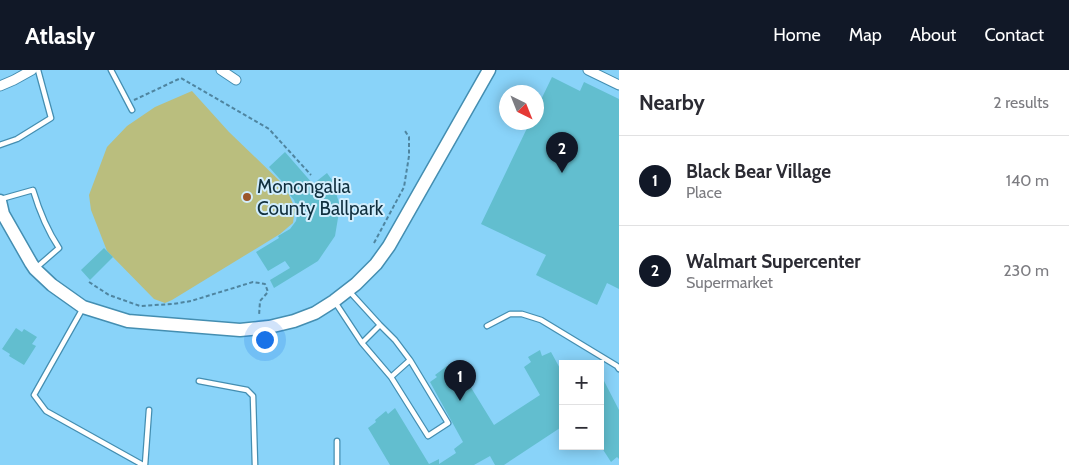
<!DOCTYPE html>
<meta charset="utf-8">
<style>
body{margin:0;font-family:Cabin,sans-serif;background:#f2f2f3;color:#2b2b33}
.controls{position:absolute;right:15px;bottom:15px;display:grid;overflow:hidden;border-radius:0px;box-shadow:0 2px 12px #0003}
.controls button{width:45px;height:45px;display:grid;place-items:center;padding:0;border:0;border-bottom:1px solid #e1e1e2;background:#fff;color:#2b2b33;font:25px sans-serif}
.compass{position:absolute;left:499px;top:15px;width:45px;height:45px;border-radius:50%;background:#fff;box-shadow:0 2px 12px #0003;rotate:137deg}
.you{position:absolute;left:264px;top:269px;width:18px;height:18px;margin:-12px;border:4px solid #fff;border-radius:50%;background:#1a73e8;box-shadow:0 0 0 8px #1a73e833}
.badge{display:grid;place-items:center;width:32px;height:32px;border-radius:50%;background:#111827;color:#fff;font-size:16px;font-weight:700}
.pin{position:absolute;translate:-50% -41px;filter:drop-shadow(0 1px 2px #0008)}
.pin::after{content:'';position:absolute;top:26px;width:18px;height:15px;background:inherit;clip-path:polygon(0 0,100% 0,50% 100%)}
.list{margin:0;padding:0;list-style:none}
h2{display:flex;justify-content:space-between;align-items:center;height:65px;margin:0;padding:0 20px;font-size:21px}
h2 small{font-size:16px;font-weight:400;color:#7c7c81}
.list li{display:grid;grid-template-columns:32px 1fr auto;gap:15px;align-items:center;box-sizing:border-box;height:90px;padding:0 20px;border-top:1px solid #e1e1e2}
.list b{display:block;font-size:19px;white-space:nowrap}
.list p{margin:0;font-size:16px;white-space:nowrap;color:#7c7c81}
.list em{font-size:16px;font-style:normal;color:#7c7c81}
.map{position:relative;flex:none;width:619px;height:395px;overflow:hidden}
header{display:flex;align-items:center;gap:30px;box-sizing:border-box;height:70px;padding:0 25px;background:#111827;color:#fff}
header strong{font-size:24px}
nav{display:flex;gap:28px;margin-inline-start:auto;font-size:18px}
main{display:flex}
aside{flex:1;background:#fff}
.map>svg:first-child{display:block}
.green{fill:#babe7e}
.building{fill:#62becf}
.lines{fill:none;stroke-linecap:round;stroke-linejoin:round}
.lane-casing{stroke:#448eb1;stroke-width:7}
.street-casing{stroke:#448eb1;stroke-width:11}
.secondary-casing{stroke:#448eb1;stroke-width:15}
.path{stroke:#4f85a0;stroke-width:2;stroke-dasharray:4 2.5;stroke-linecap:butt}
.lane{stroke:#fff;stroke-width:4.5}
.street{stroke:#fff;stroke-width:9}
.secondary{stroke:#fff;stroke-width:12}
.poi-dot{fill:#9b572a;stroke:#d2eefd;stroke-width:2}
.labels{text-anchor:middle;stroke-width:4;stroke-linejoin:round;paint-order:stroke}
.poi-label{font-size:19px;fill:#102f3e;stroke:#d2eefd;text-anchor:start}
</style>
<header>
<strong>Atlasly</strong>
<nav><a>Home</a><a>Map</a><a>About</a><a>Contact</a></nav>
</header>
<main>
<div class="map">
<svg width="619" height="395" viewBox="0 0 619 395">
<rect width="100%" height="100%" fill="#89d3f9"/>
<path class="green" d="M192,21L229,62L285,116L295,138L293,153L280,164L172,230L165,233L154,229L107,181L91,140L89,125L107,77L127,56L155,37Z"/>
<path class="building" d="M552,7L580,21L584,12L619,29V219L607,213L597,235L536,205L546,185L481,154L530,52H536V40Z
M285,82L313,114L327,103L332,110L340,136L335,166L318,191L274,218L270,210L290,198L285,191L268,201L256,182L279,168L278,166L290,159L296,151L298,140L294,130L285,119L287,117L269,97Z
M104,178L113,187L90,210L81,200Z
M16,258L22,262L24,259L37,267L32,274L36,276L24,295L9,286L10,284L2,279Z
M540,280L542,286L551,282L563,304V356L504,395H495L490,386L474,395H390L368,358L376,352L375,350L386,341L388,344L395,338L429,394L439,389V394L456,383L454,379L463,372L430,312L437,307L435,305L447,296L449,299L456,293L494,355L540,325L524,297L531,292L528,287Z
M603,309L619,340V389L617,387L611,392L600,375V311Z"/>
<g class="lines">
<defs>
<path id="lane" d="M111,0L132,40
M0,75L17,69L51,48L38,0
M1,129L33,120C39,140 47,160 59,178L36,198
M335,232L362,273L391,307L428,366L448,353L410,290L395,270L380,255L349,221
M83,238L34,325L46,341L143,395
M487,256L510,244H522L541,250L617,296L619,299
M362,273L380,255
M391,307L410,290
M199,311L247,320L253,326L255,395
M145,395L149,340
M337,395V371"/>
<path id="street" d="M221,0L236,10
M588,0L619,15
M0,16L14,10L32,0"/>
<path id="secondary" d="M0,131L3,144L31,193L35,199L52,215L83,237L128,251L240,260L269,257L294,251L315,243L334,231L356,214L376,194L389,176L489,0"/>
</defs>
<use href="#lane" class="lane-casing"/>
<use href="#street" class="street-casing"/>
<use href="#secondary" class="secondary-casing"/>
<path class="path" d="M134,30L181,8L269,59L311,105
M374,173L404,117L409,86V67L405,61
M89,212L109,225L140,236L173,234L191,231L253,212L265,214L268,222L260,231L259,246"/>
<use href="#lane" class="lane"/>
<use href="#street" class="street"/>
<use href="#secondary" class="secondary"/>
</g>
<circle class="poi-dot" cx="247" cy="127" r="5"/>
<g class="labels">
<g class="poi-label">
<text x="257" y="123">Monongalia<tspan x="257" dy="22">County Ballpark</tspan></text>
</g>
</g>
</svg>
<div class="controls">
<button>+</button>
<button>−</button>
</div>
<svg class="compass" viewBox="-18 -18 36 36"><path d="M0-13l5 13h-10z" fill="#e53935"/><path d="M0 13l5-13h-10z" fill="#7c7c81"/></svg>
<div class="you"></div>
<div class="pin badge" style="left:460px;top:331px">1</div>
<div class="pin badge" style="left:562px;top:103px">2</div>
</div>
<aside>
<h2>Nearby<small>2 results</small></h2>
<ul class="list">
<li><span class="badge">1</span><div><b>Black Bear Village</b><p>Place</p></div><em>140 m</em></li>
<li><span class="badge">2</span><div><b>Walmart Supercenter</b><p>Supermarket</p></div><em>230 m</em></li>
</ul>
</aside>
</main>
